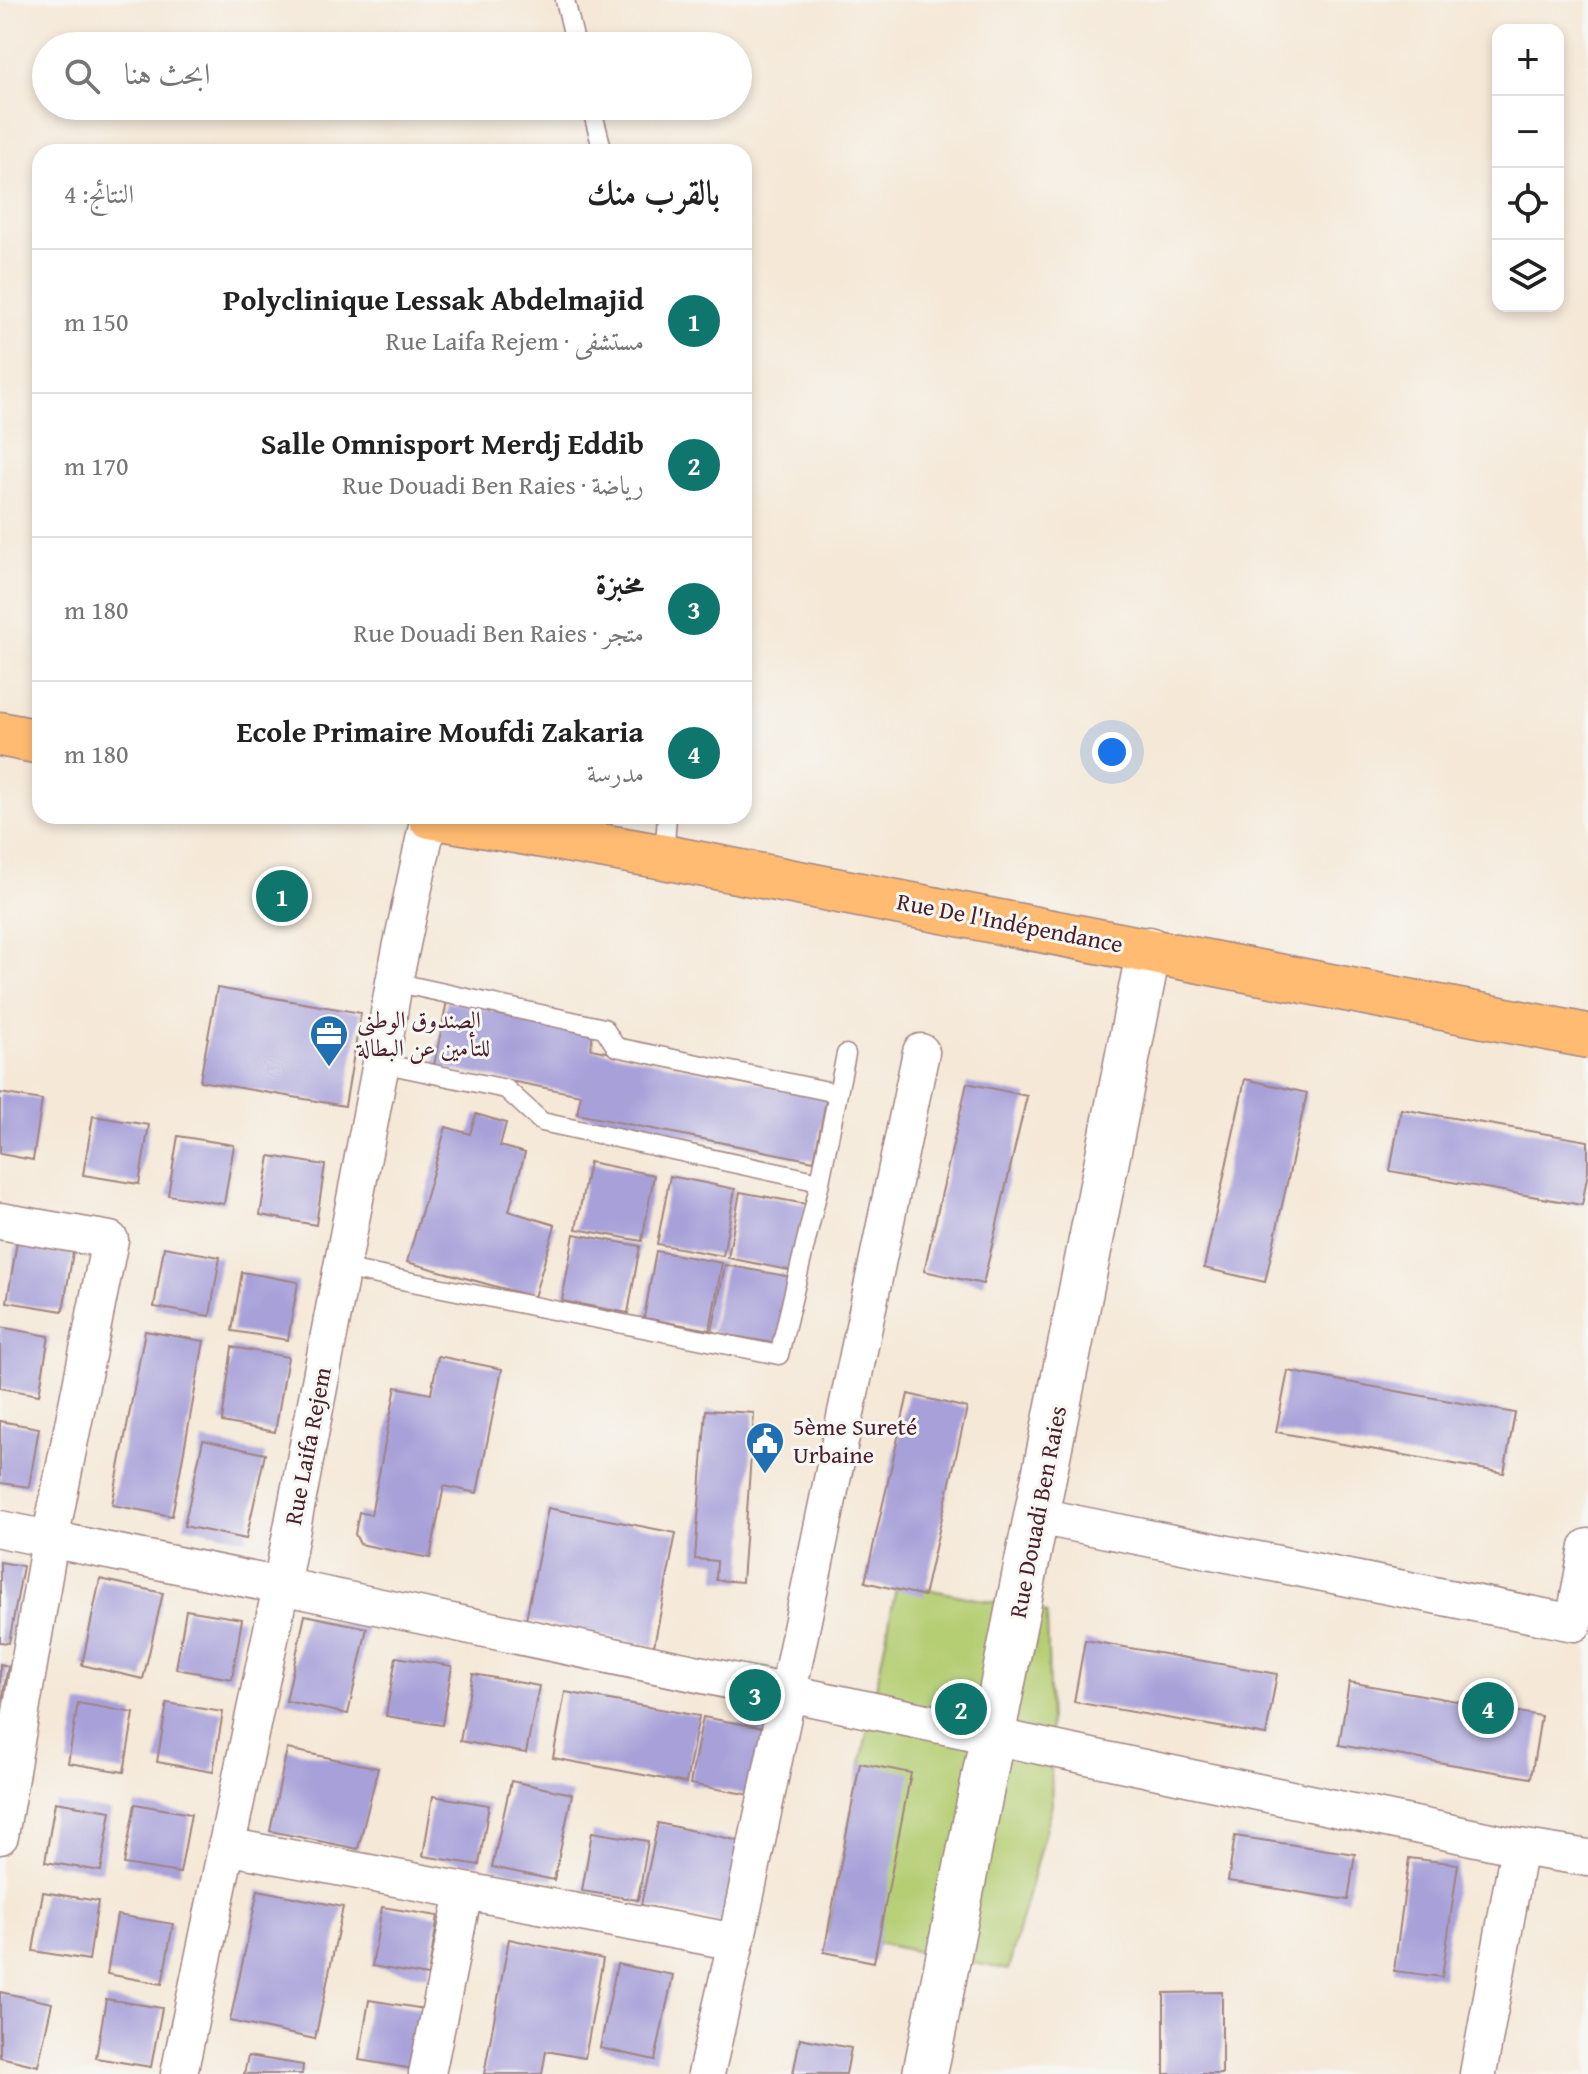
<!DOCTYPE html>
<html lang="ar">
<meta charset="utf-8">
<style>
body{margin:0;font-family:"Gentium Book Plus",Amiri,serif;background:#f6f6f6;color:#222;direction:rtl}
.controls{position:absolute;right:24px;top:24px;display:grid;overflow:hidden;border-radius:16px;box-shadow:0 4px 12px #0003}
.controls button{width:72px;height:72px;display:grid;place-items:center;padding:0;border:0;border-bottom:2px solid #e0e0e0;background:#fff;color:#222;font:40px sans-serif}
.you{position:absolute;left:1112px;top:752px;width:28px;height:28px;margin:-20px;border:6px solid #fff;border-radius:50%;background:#1a73e8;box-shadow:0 0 0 12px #1a73e833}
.badge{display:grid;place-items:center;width:52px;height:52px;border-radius:50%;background:#0f766e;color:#fff;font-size:26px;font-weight:700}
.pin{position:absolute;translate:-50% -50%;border:4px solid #fff;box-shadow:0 2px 8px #0006}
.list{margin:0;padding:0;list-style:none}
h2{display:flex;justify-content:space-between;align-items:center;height:104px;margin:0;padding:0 32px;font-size:34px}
h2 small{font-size:26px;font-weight:400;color:#767676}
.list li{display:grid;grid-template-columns:52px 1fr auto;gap:24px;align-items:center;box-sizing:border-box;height:144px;padding:0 32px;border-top:2px solid #e0e0e0}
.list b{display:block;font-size:30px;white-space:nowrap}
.list p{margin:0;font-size:26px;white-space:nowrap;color:#767676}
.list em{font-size:26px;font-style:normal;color:#767676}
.icon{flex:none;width:44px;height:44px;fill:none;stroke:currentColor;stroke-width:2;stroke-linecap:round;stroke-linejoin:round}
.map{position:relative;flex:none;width:1588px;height:2074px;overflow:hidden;direction:ltr}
.search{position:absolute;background:#fff;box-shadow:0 4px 12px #0003;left:32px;top:32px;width:720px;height:88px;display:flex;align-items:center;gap:20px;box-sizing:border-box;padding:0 28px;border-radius:44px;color:#767676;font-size:30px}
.panel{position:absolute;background:#fff;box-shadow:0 4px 12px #0003;left:32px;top:144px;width:720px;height:680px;border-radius:24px;direction:rtl}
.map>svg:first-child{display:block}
.green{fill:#b5ce73;stroke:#80764f;stroke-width:2}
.building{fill:#a8a1d9}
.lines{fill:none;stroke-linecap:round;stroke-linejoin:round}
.service-casing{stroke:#a08481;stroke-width:21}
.minor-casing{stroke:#a08481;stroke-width:39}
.tertiary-casing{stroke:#a08481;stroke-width:47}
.primary-casing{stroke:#a08481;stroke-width:47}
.service{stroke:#fff;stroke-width:18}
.minor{stroke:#fff;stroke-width:36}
.tertiary{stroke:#fff;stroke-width:44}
.primary{stroke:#ffbb71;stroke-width:44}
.labels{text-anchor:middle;stroke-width:6;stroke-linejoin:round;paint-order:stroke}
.street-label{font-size:24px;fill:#4a1f2b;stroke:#f6f6f2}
.poi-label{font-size:24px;fill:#4a1f2b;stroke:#f6f6f2;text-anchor:start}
</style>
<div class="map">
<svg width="1588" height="2074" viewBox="0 0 1588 2074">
<rect width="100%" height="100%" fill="#f6f6f2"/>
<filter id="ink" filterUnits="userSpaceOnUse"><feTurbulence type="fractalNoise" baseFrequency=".0125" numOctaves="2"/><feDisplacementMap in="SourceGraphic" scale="16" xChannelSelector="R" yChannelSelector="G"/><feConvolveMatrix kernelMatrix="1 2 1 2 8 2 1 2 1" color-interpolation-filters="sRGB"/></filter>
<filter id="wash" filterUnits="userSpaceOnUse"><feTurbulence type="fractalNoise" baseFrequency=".006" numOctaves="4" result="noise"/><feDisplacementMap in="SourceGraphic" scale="32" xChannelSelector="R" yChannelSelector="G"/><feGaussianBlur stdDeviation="1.8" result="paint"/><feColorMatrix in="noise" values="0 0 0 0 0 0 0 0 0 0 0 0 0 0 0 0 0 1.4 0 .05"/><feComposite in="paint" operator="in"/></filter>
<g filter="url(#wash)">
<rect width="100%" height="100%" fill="#f5e8d7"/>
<path class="green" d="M897,1583L1047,1613L1052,1804L1008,1970L827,1933Z"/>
<g id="blocks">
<path class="building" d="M217,988L361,1013L345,1106L200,1081Z
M447,1001L593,1031L591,1049L827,1096L814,1161L577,1114L581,1095L434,1066Z
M1245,1079L1307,1093L1265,1282L1204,1268Z
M967,1083L1027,1096L983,1284L924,1271Z
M0,1093L42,1100L33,1160L0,1154Z
M1401,1109L1588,1141V1172L1582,1205L1390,1171Z
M476,1114L506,1123L500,1146L525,1153L509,1211L555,1225L534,1297L407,1262L446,1127L470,1134Z
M93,1116L149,1125L139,1184L83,1175Z
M178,1136L234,1145L224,1204L168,1195Z
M270,1156L325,1165L316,1225L260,1215Z
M589,1162L654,1175L642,1241L576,1229Z
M670,1176L735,1189L723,1256L657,1244Z
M740,1192L806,1204L794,1271L728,1258Z
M574,1234L640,1246L628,1313L562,1301Z
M17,1242L73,1252L63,1311L7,1302Z
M164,1247L220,1257L210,1316L154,1307Z
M656,1251L722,1263L710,1330L644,1318Z
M725,1265L791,1277L778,1344L712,1332Z
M242,1272L298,1282L288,1340L232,1331Z
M0,1327L49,1336L39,1395L0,1388Z
M145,1331L204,1341L172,1516L112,1505Z
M232,1347L288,1357L275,1432L222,1422Z
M438,1356L502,1369L477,1493L444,1486L430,1558L360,1544L355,1534L359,1512L371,1515L396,1387L431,1394Z
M1288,1371L1515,1413L1504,1473L1276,1432Z
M908,1394L967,1408L924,1596L865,1582Z
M706,1410L754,1413L742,1582L716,1580L717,1561L695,1559Z
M0,1421L39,1428L29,1487L0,1483Z
M203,1440L265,1454L246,1539L184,1526Z
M548,1508L676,1533L654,1646L526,1620Z
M0,1562L23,1566L9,1643L0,1642Z
M100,1579L163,1593L143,1679L82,1665Z
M186,1610L242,1619L232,1679L176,1669Z
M305,1615L367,1628L348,1714L286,1701Z
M1085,1640L1277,1674L1266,1735L1074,1702Z
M396,1657L452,1666L442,1725L386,1716Z
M0,1664L8,1666L2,1701H0Z
M473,1674L539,1686L526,1753L460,1741Z
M1349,1682L1541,1716L1531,1778L1339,1745Z
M565,1692L699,1716L686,1783L553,1758Z
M78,1703L134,1713L124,1772L68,1763Z
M167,1703L223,1712L213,1772L157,1762Z
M703,1717L769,1729L756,1796L690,1784Z
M287,1749L378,1768L358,1849L270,1831Z
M860,1763L911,1773L874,1962L824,1952Z
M511,1781L572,1794L554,1880L492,1867Z
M433,1796L489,1805L479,1865L423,1856Z
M55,1802L111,1811L101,1871L45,1862Z
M135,1804L191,1814L180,1873L124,1864Z
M658,1823L749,1843L728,1924L641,1905Z
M592,1832L648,1841L638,1900L582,1891Z
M1235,1836L1355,1854L1348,1900L1228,1881Z
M1409,1858L1458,1864L1442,1977L1394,1971Z
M258,1890L343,1907L315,2039L230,2021Z
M43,1892L98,1901L89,1960L33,1951Z
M382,1907L438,1916L428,1976L372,1966Z
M117,1915L173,1924L162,1984L107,1974Z
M509,1939L603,1959L585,2058L546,2051L542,2074H484Z
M617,1964L673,1975L655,2060L600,2048Z
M0,1992L52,2003L38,2066L0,2057Z
M1222,1992V2074H1164V1993Z
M106,1999L162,2008L151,2067L96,2058Z
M369,2000L425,2009L414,2069L359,2060Z
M800,2038L851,2048L846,2074H793Z
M248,2056L303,2065L302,2074H244Z"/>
</g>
</g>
<g filter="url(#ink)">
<use href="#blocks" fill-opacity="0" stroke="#a08481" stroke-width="2"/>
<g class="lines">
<defs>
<path id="service" d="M565,0L576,46
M591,106L603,152
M664,857L667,816
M394,982L604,1028L616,1047L837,1093
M381,1063L506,1089L542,1122L820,1182
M342,1268L779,1355L820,1182L846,1054"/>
<path id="minor" d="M0,1221L110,1240L50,1540L0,1836
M1037,1516L1574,1623L1588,1547
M0,1529L281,1586L1519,1847L1588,1858
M226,1846L736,1942L706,2074
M736,1942L921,1052
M179,2074L281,1586L381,1063L394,982L429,816
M427,2074L464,1892
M1478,2074L1519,1847"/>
<path id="tertiary" d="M925,2074L1149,949"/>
<path id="primary" d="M0,734L40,742
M430,816L664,857L1588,1036"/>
</defs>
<use href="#service" class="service-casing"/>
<use href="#minor" class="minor-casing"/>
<use href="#tertiary" class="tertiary-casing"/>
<use href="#primary" class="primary-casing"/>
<use href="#service" class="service"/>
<use href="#minor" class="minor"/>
<use href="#tertiary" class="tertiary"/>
<use href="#primary" class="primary"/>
</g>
</g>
<defs>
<symbol id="office-pin" viewBox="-11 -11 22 30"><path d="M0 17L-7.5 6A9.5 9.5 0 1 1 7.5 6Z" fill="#1f6fb2" stroke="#f6f6f2"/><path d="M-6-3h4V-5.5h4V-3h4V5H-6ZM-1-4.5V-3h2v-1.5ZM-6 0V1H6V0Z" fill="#fff"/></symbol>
<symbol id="civic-pin" viewBox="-11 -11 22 30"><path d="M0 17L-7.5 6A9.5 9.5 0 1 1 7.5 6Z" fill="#1f6fb2" stroke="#f6f6f2"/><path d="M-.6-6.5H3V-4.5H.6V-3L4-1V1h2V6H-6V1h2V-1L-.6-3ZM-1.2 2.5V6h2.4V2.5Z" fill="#fff"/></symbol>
</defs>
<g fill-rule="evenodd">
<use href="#office-pin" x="307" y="1012" width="44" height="60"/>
<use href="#civic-pin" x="743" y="1419" width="44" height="60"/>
</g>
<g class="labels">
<g class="street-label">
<text transform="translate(1010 923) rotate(11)" y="8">Rue De l'Indépendance</text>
<text transform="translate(308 1446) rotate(-79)" y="8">Rue Laifa Rejem</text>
<text transform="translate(1038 1512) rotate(-79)" y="8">Rue Douadi Ben Raies</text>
</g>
<g class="poi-label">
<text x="357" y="1028">الصندوق الوطني<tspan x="357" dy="28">للتأمين عن البطالة</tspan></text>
<text x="793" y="1435">5ème Sureté<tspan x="793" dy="28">Urbaine</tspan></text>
</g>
</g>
</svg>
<div class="controls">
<button>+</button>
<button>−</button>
<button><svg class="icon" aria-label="locate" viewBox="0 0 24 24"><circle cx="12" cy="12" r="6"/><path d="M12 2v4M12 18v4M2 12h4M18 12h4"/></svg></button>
<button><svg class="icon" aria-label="layers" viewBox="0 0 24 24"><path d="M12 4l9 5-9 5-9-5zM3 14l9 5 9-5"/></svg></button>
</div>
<div class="you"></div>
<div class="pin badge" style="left:282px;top:896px">1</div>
<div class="pin badge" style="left:961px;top:1709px">2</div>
<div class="pin badge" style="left:755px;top:1695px">3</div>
<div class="pin badge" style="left:1488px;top:1708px">4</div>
<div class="search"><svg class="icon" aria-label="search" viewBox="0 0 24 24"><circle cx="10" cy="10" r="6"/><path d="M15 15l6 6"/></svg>ابحث هنا</div>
<section class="panel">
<h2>بالقرب منك<small>النتائج: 4</small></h2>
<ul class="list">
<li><span class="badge">1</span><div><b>Polyclinique Lessak Abdelmajid</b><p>مستشفى · Rue Laifa Rejem</p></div><em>150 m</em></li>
<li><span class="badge">2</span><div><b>Salle Omnisport Merdj Eddib</b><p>رياضة · Rue Douadi Ben Raies</p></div><em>170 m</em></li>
<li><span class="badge">3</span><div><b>مخبزة</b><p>متجر · Rue Douadi Ben Raies</p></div><em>180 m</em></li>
<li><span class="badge">4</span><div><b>Ecole Primaire Moufdi Zakaria</b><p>مدرسة</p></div><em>180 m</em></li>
</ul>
</section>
</div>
